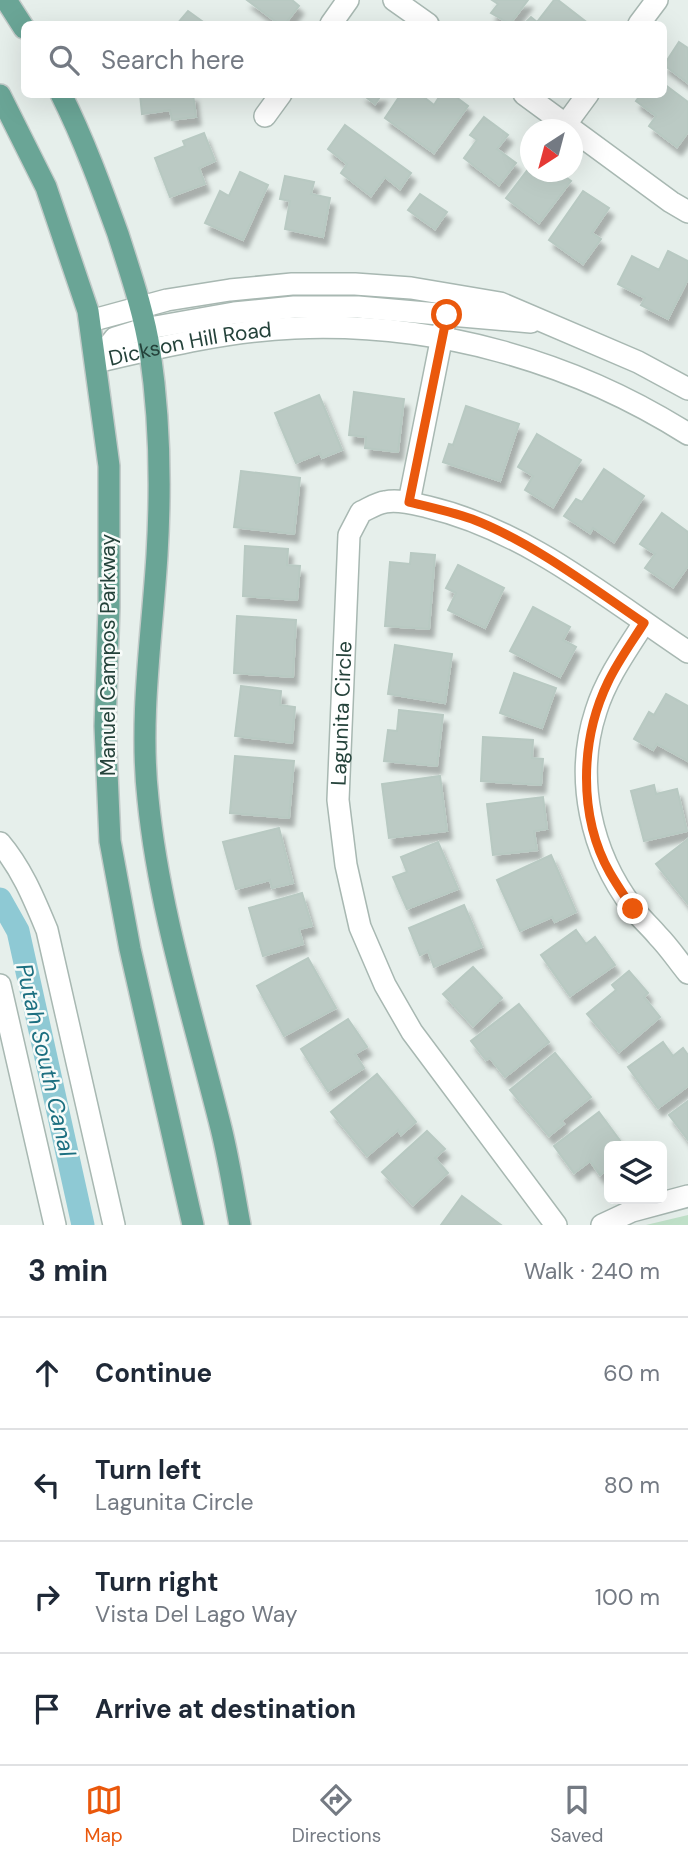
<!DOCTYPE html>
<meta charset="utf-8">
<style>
body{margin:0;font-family:"DM Sans",sans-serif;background:#f6f6f7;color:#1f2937}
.controls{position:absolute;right:21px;bottom:21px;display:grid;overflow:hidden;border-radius:10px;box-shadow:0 7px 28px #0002}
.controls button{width:63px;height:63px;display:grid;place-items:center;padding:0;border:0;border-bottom:2px solid #e0e1e3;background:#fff;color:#1f2937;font:35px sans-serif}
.compass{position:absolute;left:520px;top:119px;width:63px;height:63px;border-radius:50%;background:#fff;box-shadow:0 7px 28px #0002;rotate:216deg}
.stop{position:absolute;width:21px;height:21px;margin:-16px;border:5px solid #ea580c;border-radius:50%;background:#fff}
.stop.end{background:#ea580c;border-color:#fff;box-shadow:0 2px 7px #0008}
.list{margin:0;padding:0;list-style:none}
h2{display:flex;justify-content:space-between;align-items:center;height:91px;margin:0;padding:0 28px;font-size:30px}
h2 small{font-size:23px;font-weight:400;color:#747a83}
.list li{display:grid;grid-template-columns:46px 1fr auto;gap:21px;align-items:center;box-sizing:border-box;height:112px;padding:0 28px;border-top:2px solid #e0e1e3}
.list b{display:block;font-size:26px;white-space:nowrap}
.list p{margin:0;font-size:23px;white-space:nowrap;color:#747a83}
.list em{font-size:23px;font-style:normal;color:#747a83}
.icon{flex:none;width:38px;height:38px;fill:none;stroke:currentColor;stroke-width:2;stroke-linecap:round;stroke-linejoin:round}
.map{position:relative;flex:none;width:688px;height:1225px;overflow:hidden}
.search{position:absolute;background:#fff;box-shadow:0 7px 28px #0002;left:21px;right:21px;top:21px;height:77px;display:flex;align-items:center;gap:18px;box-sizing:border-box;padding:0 24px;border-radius:10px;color:#747a83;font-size:26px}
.sheet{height:539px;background:#fff}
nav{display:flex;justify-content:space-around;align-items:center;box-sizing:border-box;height:98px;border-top:2px solid #e0e1e3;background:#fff;font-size:19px;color:#747a83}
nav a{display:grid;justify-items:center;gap:4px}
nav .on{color:#ea580c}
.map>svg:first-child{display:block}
.green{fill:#bfe0c8}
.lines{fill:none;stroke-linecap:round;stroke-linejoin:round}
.canal{stroke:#8ec9d4;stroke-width:23}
.building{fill:#bbcac4;stroke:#b8c9c2;stroke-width:2;filter:url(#shadow)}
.minor-casing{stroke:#a8b8b2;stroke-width:24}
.major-casing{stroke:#c2cac8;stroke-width:24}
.minor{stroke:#fff;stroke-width:21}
.major{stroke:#6aa596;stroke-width:21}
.route{stroke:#ea580c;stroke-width:9}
.labels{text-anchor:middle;stroke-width:5;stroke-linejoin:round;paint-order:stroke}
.street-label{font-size:21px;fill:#24423a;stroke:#f7fbf9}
.water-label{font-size:23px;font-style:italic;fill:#1c6f80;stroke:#f7fbf9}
</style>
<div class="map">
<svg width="688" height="1225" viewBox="0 0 688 1225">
<defs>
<filter id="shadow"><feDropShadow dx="4.5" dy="8" stdDeviation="2" flood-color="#0004"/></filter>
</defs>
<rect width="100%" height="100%" fill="#e6efeb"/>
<path class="green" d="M688,1215V1225H646Z"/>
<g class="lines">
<path class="canal" d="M0,899L18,931L83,1225"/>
</g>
<path class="building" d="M247,0H292L299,6L285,24H279Z
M492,0H528L510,24L491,13L498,4Z
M554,0H558L589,24H524L531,17L537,22Z
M188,11L206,24H177Z
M679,42L688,48V83L664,65Z
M664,84L688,102V132L677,147L649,126L656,116L636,101L641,94H664Z
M140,94H193L196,117L172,120L170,110L142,114Z
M362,94H382L375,104Z
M401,94H420L434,105L441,94H452L468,106L434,153L385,118Z
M484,117L508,135L497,149L516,163L499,185L464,158L477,140L470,135Z
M345,125L411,173L400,189L385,177L371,196L341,173L347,164L328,149Z
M204,133L215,161L199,168L205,184L170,197L155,158L185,146L183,141Z
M529,168L544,180L550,172H559L571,181L539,223L506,198Z
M240,172L268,185L243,240L205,223L220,191L229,196Z
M285,176L314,182L311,194L330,198L323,237L285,229L290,201L280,199Z
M583,191L609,208L592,233L601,239L583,264L549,240Z
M420,194L447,212L435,229L408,210Z
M668,251L688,261V279L668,319L641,305L645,298L618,284L632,256L659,270Z
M354,392L404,399L398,452L365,448L366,437L349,435Z
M319,395L342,450L322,458L320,453L296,463L275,413Z
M466,406L519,424L500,481L443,462L449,444L453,445Z
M537,434L581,460L553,507L525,490L533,476L518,467Z
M604,469L644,496L614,542L593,528L590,533L564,516L576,499L582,502Z
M241,471L300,478L294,534L234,527Z
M662,513L688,532V566L673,587L645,568L655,554L640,544Z
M245,546L288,549L287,565L300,566L297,600L243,596Z
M411,553L435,555L429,629L385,626L390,562L410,564Z
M458,565L504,588L485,628L448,610L456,593L446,588Z
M533,607L570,627L563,640L576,647L560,677L510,651Z
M237,616L296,620L293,677L234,673Z
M395,645L452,654L445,703L388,694Z
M514,673L556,688L542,728L500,713Z
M241,686L281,691L280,705L295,707L292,743L235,736Z
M666,694L688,706V761L657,744L653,750L634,739L649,712L654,715Z
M399,710L443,715L437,766L384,761L388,730L397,731Z
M483,737L533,740L532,758L543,759L541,785L481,781Z
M235,756L294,761L289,818L230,813Z
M440,776L447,831L389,838L382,784Z
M654,785L656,794L677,789L687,831L644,841L631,791Z
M543,797L547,829L534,831L537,850L493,855L487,804Z
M279,828L293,883L272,888L270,880L236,889L223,842Z
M688,839V904L656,864Z
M438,842L458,889L407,909L393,877L407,872L401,857Z
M551,855L576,912L555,922L552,917L520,931L497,880Z
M302,893L312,926L299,929L303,944L263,956L249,908Z
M464,905L482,947L434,967L428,951L420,955L409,928Z
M576,930L586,944L595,937L615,965L570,996L541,955Z
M308,958L336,1008L284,1036L257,986Z
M473,967L502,998L473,1026L443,994Z
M629,971L648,993L644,997L660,1017L619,1052L587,1014L616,990L612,985Z
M519,1004L549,1042L505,1077L490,1058L486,1060L471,1041Z
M348,1019L367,1047L355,1054L364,1068L328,1091L301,1049Z
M663,1042L673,1056L683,1048L688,1055V1086L658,1108L628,1067Z
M555,1053L591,1097L561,1121L564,1124L549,1136L510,1090Z
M377,1074L416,1122L401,1135L398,1130L367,1156L331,1112Z
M688,1101V1140L669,1115Z
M599,1112L624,1146H609V1168L600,1175L590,1161L574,1173L554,1146Z
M427,1131L445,1149L435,1158L448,1173L413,1205L382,1172Z
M462,1196L501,1225H441Z"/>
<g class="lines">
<defs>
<g id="minor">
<path d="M394,0L428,24"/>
<path d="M331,24L348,0"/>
<path d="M639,24L657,0"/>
<path d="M524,94L671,202L688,212"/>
<path d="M265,116L281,94"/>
<path d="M566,124L588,94"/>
<path d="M90,321L167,300L230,290L292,284H355L411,288L500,303L638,362L688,389"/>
<path id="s1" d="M96,362C161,347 227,331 294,328C433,322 571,360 688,434"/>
<path d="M96,362L115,338L144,329L234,313L294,307H358L531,322"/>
<path d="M409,502L444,326"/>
<path d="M644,623C626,651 606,679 596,711C574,778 591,853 633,908C640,918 650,926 658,936C669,947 678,961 688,973"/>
<path d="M0,843C22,869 34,899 47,930L114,1225"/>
<path d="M0,985L55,1225"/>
<path id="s2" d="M556,1225L412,1032L385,985L360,927L346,865L338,800L349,535L361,512C368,509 377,503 385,502C399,499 415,504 428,507C525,530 606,597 688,652"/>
<path d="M602,1225L632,1211L688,1196"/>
</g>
<path id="major" d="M6,0L24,28
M61,94C84,140 101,187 118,234C130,272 144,312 150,352C160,419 161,487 157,555C152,636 139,718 148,799C159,911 194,1019 221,1128C229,1160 234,1193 240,1225
M0,95L46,187L88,311L109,466V607L105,726L110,841L130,949L193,1225"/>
</defs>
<use href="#minor" class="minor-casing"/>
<use href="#major" class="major-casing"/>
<use href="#minor" class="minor"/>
<use href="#major" class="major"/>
</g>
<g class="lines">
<path class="route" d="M447,315L409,502C430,507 452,512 472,519C532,542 591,587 644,623C632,642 618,661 608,682C580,740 578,816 610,873C617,885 625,897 633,909"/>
</g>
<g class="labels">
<g class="street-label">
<text dy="7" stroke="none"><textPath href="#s1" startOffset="96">Dickson Hill Road</textPath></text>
<text transform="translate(108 655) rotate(-90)" y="7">Manuel Campos Parkway</text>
<text dy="7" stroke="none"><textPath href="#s2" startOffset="574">Lagunita Circle</textPath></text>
</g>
<g class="water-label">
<text transform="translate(46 1060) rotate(77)" y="8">Putah South Canal</text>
</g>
</g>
</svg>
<div class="controls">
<button><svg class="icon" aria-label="layers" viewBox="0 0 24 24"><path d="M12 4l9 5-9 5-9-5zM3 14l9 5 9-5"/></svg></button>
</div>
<svg class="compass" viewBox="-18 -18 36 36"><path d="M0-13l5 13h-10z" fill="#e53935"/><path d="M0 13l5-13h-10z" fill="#747a83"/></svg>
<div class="stop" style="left:447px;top:315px"></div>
<div class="stop end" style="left:633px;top:909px"></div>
<div class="search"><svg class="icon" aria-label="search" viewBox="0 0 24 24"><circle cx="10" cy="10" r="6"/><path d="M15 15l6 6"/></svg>Search here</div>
</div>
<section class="sheet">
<h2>3 min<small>Walk · 240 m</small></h2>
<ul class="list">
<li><svg class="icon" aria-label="ahead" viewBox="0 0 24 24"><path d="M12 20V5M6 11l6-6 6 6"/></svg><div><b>Continue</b></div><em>60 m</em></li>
<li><svg class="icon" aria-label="left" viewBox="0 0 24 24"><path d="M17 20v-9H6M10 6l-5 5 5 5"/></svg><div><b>Turn left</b><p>Lagunita Circle</p></div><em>80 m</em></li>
<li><svg class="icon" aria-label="right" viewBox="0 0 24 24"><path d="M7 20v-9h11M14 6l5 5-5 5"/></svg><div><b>Turn right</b><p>Vista Del Lago Way</p></div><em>100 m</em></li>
<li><svg class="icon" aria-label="arrive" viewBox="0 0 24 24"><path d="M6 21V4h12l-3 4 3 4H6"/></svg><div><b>Arrive at destination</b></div></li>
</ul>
</section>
<nav>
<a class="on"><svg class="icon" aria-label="map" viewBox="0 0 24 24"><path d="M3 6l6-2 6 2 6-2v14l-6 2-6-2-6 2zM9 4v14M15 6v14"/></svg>Map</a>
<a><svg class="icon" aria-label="directions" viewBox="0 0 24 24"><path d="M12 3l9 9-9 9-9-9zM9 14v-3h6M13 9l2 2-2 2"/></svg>Directions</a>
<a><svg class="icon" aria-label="saved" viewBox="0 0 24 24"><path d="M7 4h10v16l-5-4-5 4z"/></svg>Saved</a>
</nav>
